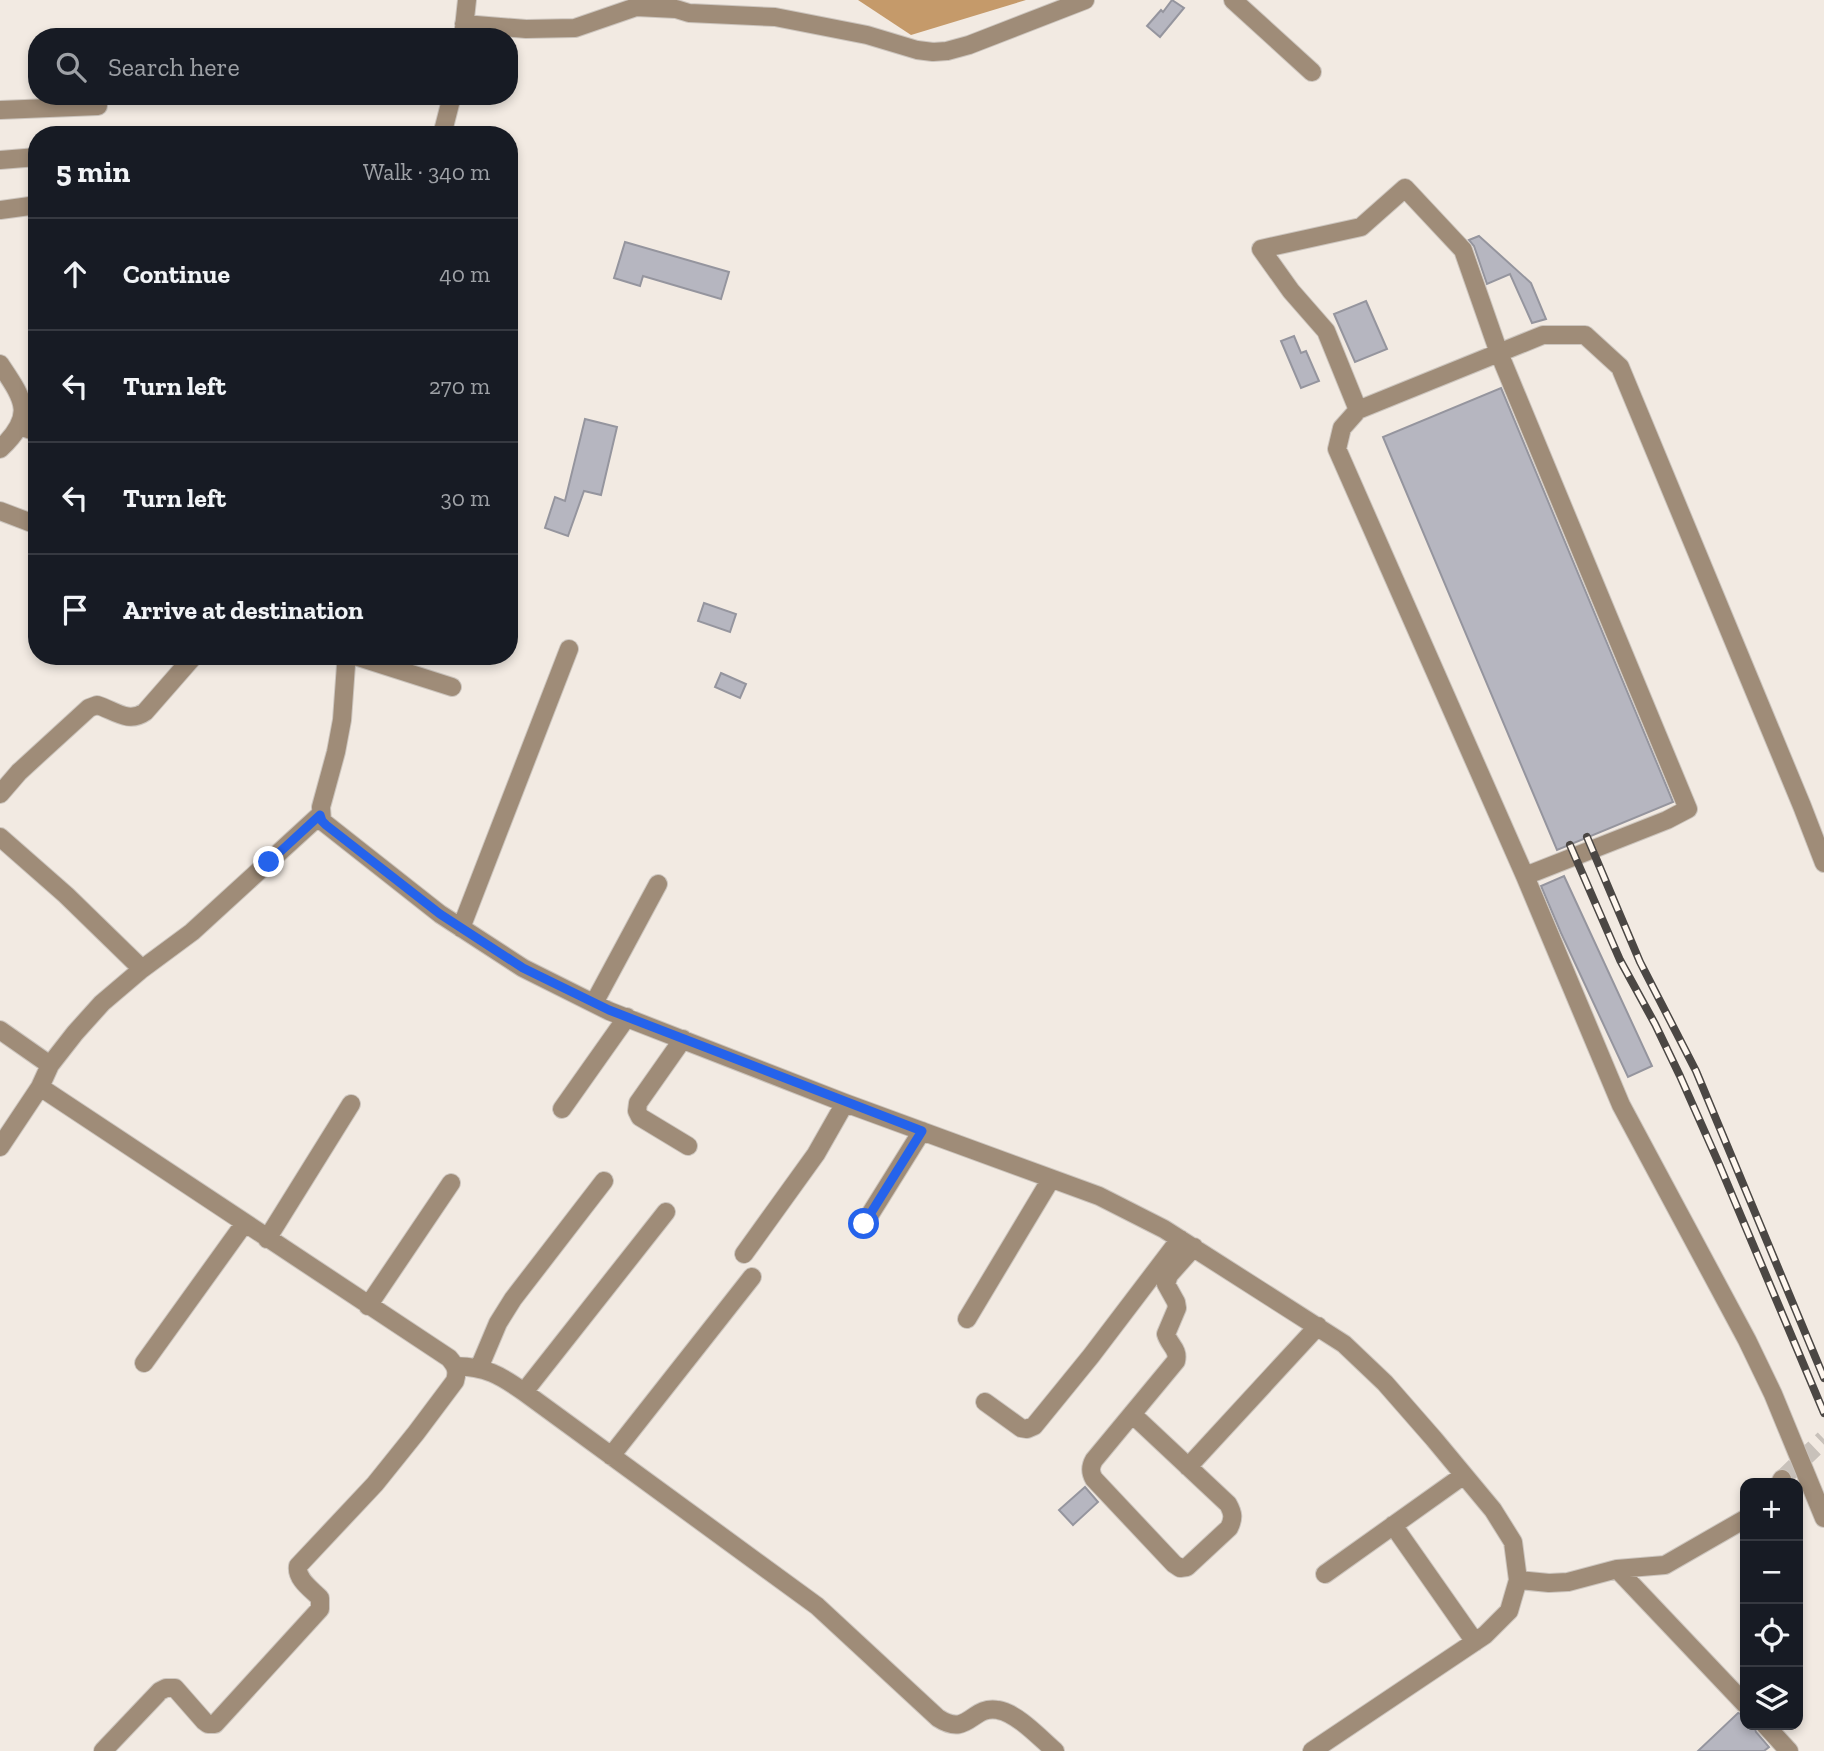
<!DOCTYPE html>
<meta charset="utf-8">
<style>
body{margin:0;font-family:"Zilla Slab",serif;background:#242831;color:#f1f3f6}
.controls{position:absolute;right:21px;bottom:21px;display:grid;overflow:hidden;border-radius:14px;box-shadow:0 4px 10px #0003}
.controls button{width:63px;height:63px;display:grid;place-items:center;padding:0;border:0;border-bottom:2px solid #363941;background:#171b24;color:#f1f3f6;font:35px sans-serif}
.stop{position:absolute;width:21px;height:21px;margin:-16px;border:5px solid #2563eb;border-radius:50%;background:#fff}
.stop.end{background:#2563eb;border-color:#fff;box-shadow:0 2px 7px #0008}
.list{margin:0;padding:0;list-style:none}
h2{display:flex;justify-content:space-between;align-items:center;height:91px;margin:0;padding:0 28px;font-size:30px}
h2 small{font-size:23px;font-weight:400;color:#9ea1a6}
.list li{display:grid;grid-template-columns:46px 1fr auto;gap:21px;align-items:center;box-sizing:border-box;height:112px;padding:0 28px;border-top:2px solid #363941}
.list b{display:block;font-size:26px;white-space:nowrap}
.list em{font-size:23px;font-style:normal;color:#9ea1a6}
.icon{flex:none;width:38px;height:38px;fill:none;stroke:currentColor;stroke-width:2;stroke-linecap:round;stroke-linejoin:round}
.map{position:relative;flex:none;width:1824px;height:1751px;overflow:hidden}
.search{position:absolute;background:#171b24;box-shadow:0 4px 10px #0003;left:28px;top:28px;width:490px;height:77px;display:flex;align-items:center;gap:18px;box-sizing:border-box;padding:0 24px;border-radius:28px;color:#9ea1a6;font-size:26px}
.panel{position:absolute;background:#171b24;box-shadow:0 4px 10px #0003;left:28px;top:126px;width:490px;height:539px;border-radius:28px}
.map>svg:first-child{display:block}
.water{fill:#c59a6a}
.building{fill:#b6b6c0;stroke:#95959e;stroke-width:2}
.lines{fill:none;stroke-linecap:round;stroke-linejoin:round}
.minor-tunnel{stroke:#c8c1ba;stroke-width:18;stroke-dasharray:18 9;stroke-linecap:butt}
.minor-casing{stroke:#ccc5be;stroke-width:20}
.minor{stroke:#9f8c78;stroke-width:18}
.rail-casing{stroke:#4b4744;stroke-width:8}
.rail{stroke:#fff7ef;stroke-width:5;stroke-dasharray:16;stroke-linecap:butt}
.route{stroke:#2563eb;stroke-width:9}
</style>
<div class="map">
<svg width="1824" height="1751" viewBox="0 0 1824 1751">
<rect width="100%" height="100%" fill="#f2eae2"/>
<path class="water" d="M858,0H1026L911,35Z"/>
<path class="building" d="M1172,0L1184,8L1160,37L1147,26L1161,10L1163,12Z
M1479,236L1531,283L1546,319L1532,323L1510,274L1487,284L1474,246L1469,240Z
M625,242L729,272L721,299L643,276L640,286L614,278Z
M1366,301L1387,349L1355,362L1334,314Z
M1294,336L1301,353L1306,351L1319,381L1301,388L1281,341Z
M1501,388L1673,802L1557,850L1383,437Z
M585,419L617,427L601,495L584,491L568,536L545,528L555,497L565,501Z
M704,603L736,614L730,632L698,621Z
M721,673L746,684L740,698L715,687Z
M1564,876L1652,1066L1628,1077L1561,933L1541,886Z
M1085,1487L1098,1502L1073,1525L1059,1510Z
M1738,1713L1745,1715V1725H1754L1756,1732L1769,1747L1764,1751H1698Z"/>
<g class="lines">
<path class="minor-tunnel" d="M1782,1479L1824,1439"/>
<defs>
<path id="minor" d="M1233,0L1312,72
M464,24L526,29L575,28L636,7L676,9L689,13L775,17L867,35L917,50L933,52L947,51L969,45L1085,0
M463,37L467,0
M0,110L98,106
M442,135L452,96
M0,160L37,157
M0,210L37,205
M0,364C24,400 36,415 0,449
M1358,410L1326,331L1291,291L1261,249L1361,227L1405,188L1463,250L1499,353L1688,809L1667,820L1525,876
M19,426L37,432
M0,511L37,525
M344,656L346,665L342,720L336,752L321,807L322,821L440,914L523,968L609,1011L845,1103L1099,1196L1164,1229L1344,1344L1385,1383L1434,1439L1493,1510L1513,1542L1518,1580L1509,1611L1485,1635L1312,1751
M355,656L452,687
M0,794L19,772L89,708L97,705C114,710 128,724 145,712L194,656
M0,837L66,895L142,969
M1824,863L1802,806L1620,367L1585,335H1543L1358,410L1342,428L1337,449L1525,876L1621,1105L1747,1340L1773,1394L1824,1518
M461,928L569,649
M594,1003L658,884
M0,1030L50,1065
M683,1039L638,1103L637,1111L640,1117L688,1146
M40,1087L449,1358C456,1366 458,1371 455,1381L416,1433L375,1484L298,1566C296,1579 311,1589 320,1598V1609L215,1724H208L204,1721L175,1688H166L160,1691L103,1751
M562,1109L627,1017
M0,1147L40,1087L50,1065L75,1033L102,1003L142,969L192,932L320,815
M864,1224L922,1131
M267,1239L351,1104
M744,1254L816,1154L845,1103
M368,1306L451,1183
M967,1319L1051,1179
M144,1363L244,1224
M456,1366C486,1367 500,1375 524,1392L817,1606L938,1718C969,1738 971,1705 998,1710C1017,1713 1040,1738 1055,1751
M479,1368L498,1323L513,1299L604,1181
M524,1392L666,1212
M985,1402L1021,1428L1027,1429L1034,1426L1091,1356L1180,1239
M1132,1414L1228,1504C1233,1513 1234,1518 1229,1528L1187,1567L1180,1568L1174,1564L1094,1479C1090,1472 1090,1467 1094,1460L1176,1361C1179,1349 1169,1345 1166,1334L1177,1308L1176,1302L1166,1284L1169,1275L1194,1247
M611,1456L752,1277
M1188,1467L1318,1326
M1780,1483L1782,1479
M1393,1525L1475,1642
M1617,1569L1745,1704
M1325,1574L1464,1475
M1518,1580L1549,1583L1568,1582L1617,1569L1665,1565L1745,1519
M1765,1725L1789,1751"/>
</defs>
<use href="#minor" class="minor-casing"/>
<use href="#minor" class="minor"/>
<defs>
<path id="rail" d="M1587,837L1640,962L1696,1071L1824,1378
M1570,845L1620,960L1655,1024L1680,1076L1719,1164L1824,1413"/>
</defs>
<use href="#rail" class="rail-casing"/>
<use href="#rail" class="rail"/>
</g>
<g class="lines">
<path class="route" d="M269,862L320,815L322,821L326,825L440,914L523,968L609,1010L922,1131L864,1224"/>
</g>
</svg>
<div class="controls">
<button>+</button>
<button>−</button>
<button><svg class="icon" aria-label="locate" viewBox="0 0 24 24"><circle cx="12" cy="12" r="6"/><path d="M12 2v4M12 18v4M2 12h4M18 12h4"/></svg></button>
<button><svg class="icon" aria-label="layers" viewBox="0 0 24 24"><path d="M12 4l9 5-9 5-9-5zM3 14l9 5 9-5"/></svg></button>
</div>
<div class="stop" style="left:864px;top:1224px"></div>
<div class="stop end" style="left:269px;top:862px"></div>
<div class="search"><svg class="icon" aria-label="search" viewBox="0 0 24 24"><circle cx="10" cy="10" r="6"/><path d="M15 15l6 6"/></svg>Search here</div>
<section class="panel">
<h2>5 min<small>Walk · 340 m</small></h2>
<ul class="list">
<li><svg class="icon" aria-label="ahead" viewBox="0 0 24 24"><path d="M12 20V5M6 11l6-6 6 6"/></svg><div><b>Continue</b></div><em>40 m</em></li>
<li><svg class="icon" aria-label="left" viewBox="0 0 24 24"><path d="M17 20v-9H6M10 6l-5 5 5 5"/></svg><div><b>Turn left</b></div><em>270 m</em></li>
<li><svg class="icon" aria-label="left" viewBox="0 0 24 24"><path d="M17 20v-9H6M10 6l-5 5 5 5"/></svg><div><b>Turn left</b></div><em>30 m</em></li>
<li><svg class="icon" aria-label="arrive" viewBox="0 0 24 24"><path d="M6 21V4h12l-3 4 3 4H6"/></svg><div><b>Arrive at destination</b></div></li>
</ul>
</section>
</div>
